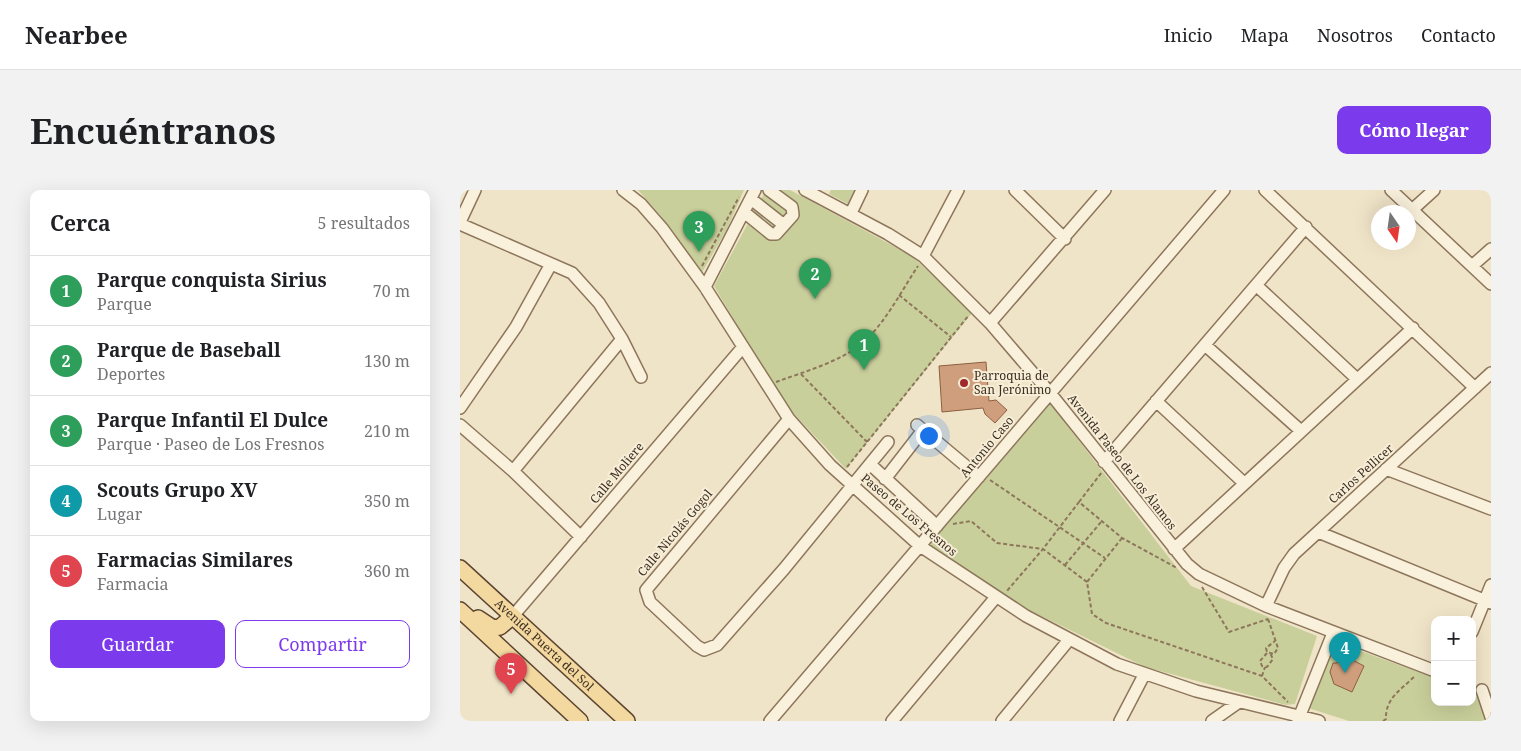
<!DOCTYPE html>
<html lang="es">
<meta charset="utf-8">
<style>
body{margin:0;font-family:"Noto Serif",serif;background:#f2f2f2;color:#202124}
.controls{position:absolute;right:15px;bottom:15px;display:grid;overflow:hidden;border-radius:10px;box-shadow:0 5px 20px #0002}
.controls button{width:45px;height:45px;display:grid;place-items:center;padding:0;border:0;border-bottom:1px solid #e0e0e0;background:#fff;color:#202124;font:25px sans-serif}
.compass{position:absolute;left:911px;top:15px;width:45px;height:45px;border-radius:50%;background:#fff;box-shadow:0 5px 20px #0002;rotate:167deg}
.you{position:absolute;left:468px;top:245px;width:18px;height:18px;margin:-12px;border:4px solid #fff;border-radius:50%;background:#1a73e8;box-shadow:0 0 0 8px #1a73e833}
.badge{display:grid;place-items:center;width:32px;height:32px;border-radius:50%;background:#7c3aed;color:#fff;font-size:16px;font-weight:700}
.pin{position:absolute;translate:-50% -41px;filter:drop-shadow(0 1px 2px #0008)}
.pin::after{content:'';position:absolute;top:26px;width:18px;height:15px;background:inherit;clip-path:polygon(0 0,100% 0,50% 100%)}
.list{margin:0;padding:0;list-style:none}
h2{display:flex;justify-content:space-between;align-items:center;height:65px;margin:0;padding:0 20px;font-size:21px}
h2 small{font-size:16px;font-weight:400;color:#757577}
.list li{display:grid;grid-template-columns:32px 1fr auto;gap:15px;align-items:center;box-sizing:border-box;height:70px;padding:0 20px;border-top:1px solid #e0e0e0}
.list b{display:block;font-size:19px;white-space:nowrap}
.list p{margin:0;font-size:16px;white-space:nowrap;color:#757577}
.list em{font-size:16px;font-style:normal;color:#757577}
.actions{display:flex;gap:10px;padding:15px 20px}
.actions a{flex:1;padding:11px 0;border:1px solid #7c3aed;border-radius:10px;text-align:center;font-size:18px;color:#7c3aed}
.actions .main{background:#7c3aed;color:#fff}
.map{position:relative;flex:none;width:1031px;height:531px;overflow:hidden;border-radius:10px}
header{display:flex;align-items:center;gap:30px;box-sizing:border-box;height:70px;padding:0 25px;background:#fff;border-bottom:1px solid #e0e0e0}
header strong{font-size:24px}
nav{display:flex;gap:28px;margin-inline-start:auto;font-size:18px}
.intro{display:flex;align-items:center;justify-content:space-between;box-sizing:border-box;height:120px;padding:0 30px}
h1{margin:0;font-size:35px}
.button{padding:12px 22px;border-radius:10px;background:#7c3aed;color:#fff;font-size:18px;font-weight:700}
main{display:flex;gap:30px;padding:0 30px}
aside{flex:1;background:#fff;border-radius:10px;box-shadow:0 5px 20px #0002}
.map>svg:first-child{display:block}
.green{fill:#c9cf9b}
.building{fill:#cf9f7d;stroke:#8d5f41}
.lines{fill:none;stroke-linecap:round;stroke-linejoin:round}
.minor-casing{stroke:#8d765c;stroke-width:14}
.major-casing{stroke:#5b4430;stroke-width:18}
.path{stroke:#8d765c;stroke-width:2;stroke-dasharray:4 2.5;stroke-linecap:butt}
.minor{stroke:#faf1dc;stroke-width:11}
.major{stroke:#f3d9a0;stroke-width:15}
.poi-dot{fill:#9e2a2b;stroke:#f7eed8;stroke-width:2}
.labels{text-anchor:middle;stroke-width:4;stroke-linejoin:round;paint-order:stroke}
.poi-label{font-size:12px;fill:#3d2e20;stroke:#f7eed8;text-anchor:start}
.street-label{font-size:12px;fill:#3d2e20;stroke:#f7eed8}
</style>
<header>
<strong>Nearbee</strong>
<nav><a>Inicio</a><a>Mapa</a><a>Nosotros</a><a>Contacto</a></nav>
</header>
<div class="intro"><h1>Encuéntranos</h1><a class="button">Cómo llegar</a></div>
<main>
<aside>
<h2>Cerca<small>5 resultados</small></h2>
<ul class="list">
<li><span class="badge" style="background:#2e9e5b">1</span><div><b>Parque conquista Sirius</b><p>Parque</p></div><em>70 m</em></li>
<li><span class="badge" style="background:#2e9e5b">2</span><div><b>Parque de Baseball</b><p>Deportes</p></div><em>130 m</em></li>
<li><span class="badge" style="background:#2e9e5b">3</span><div><b>Parque Infantil El Dulce</b><p>Parque · Paseo de Los Fresnos</p></div><em>210 m</em></li>
<li><span class="badge" style="background:#0f9aa8">4</span><div><b>Scouts Grupo XV</b><p>Lugar</p></div><em>350 m</em></li>
<li><span class="badge" style="background:#e0444e">5</span><div><b>Farmacias Similares</b><p>Farmacia</p></div><em>360 m</em></li>
</ul>
<div class="actions"><a class="main">Guardar</a><a>Compartir</a></div>
</aside>
<div class="map">
<svg width="1031" height="531" viewBox="0 0 1031 531">
<rect width="100%" height="100%" fill="#f0e4c8"/>
<path class="green" d="M178,0H284L267,39L240,86L201,26Z
M306,0H330L452,66L512,123L386,279L334,224L315,199L254,96Z
M371,0H395L388,14L369,4Z
M589,212L731,396L857,446L835,514L826,515L685,477L557,414L469,355Z
M876,452L975,488V512H1012V502L1017,504L1026,531H889L848,518Z"/>
<path class="building" d="M526,172L529,211L536,210L547,220L535,233L525,224L523,218L482,222L479,176Z
M883,465L904,476L892,502L874,494L870,482L873,473H877Z"/>
<g class="lines">
<defs>
<path id="minor" d="M163,0L181,14L202,38L245,97L329,229L370,275L460,356L566,426L657,474L736,501L859,531
M345,0L428,44L463,66L530,133L590,203L727,374L739,384L806,416L975,481
M555,0L605,49
M805,0L1015,198
M931,0L1031,94
M291,9L324,35
M952,20L974,0
M284,22L311,44H316L333,25L332,17L309,0
M391,23L402,0
M0,32L15,0
M0,34L112,83L139,113L162,149L181,187
M463,66L498,0
M1012,76L1031,59
M796,95L897,189
M245,97L295,0
M530,133L645,0
M745,155L841,241
M696,211L784,293
M0,218L56,137L91,74
M329,229L186,400L190,412L237,456L244,460L257,455L324,379L428,252
M0,235L53,281L121,347
M457,235L519,287
M644,272L846,37
M411,275L477,336
M926,279L1031,319
M53,281L162,149
M425,289L463,240
M858,342L1031,413
M714,359L953,138
M806,416L824,378L834,364L1031,183
M53,426L282,158
M1012,442L1031,395
M1022,500L1031,527
M838,530L873,443
M310,531L764,0
M432,531L536,407
M542,531L608,451
M660,531L684,485
M752,531L779,512"/>
<g id="major">
<path id="s1" d="M0,378L167,531"/>
<path d="M0,420L120,531"/>
<path d="M18,428L33,438L40,437L53,426"/>
</g>
</defs>
<use href="#minor" class="minor-casing"/>
<use href="#major" class="major-casing"/>
<path class="path" d="M242,76L279,7
M439,105L491,147
M341,184L407,252
M316,192C346,181 384,171 407,149C428,128 442,100 458,76
M387,277L509,125
M530,290L645,368
M619,312L642,282
M493,334L511,331L537,353L583,359L546,402
M662,348L627,392L632,424L646,433L802,486L828,512
M605,375L641,332
M627,392L583,359L619,312L662,348L717,378
M742,397L769,442L808,429
M808,429L818,458L814,464L807,462L806,458L815,451
M807,463L800,471L802,476L807,477L813,469L810,463
M802,486L805,477
M923,531L926,529C925,508 942,499 955,486"/>
<use href="#minor" class="minor"/>
<use href="#major" class="major"/>
</g>
<circle class="poi-dot" cx="504" cy="193" r="5"/>
<g class="labels">
<g class="poi-label">
<text x="514" y="190">Parroquia de<tspan x="514" dy="14">San Jerónimo</tspan></text>
</g>
<g class="street-label">
<text transform="translate(527 257) rotate(-50)" y="4">Antonio Caso</text>
<text transform="translate(662 272) rotate(52)" y="4">Avenida Paseo de Los Álamos</text>
<text transform="translate(157 283) rotate(-50)" y="4">Calle Moliere</text>
<text transform="translate(901 284) rotate(-42)" y="4">Carlos Pellicer</text>
<text transform="translate(449 325) rotate(40)" y="4">Paseo de Los Fresnos</text>
<text transform="translate(215 343) rotate(-50)" y="4">Calle Nicolás Gogol</text>
<text dy="4" stroke="none"><textPath href="#s1" startOffset="114">Avenida Puerta del Sol</textPath></text>
</g>
</g>
</svg>
<div class="controls">
<button>+</button>
<button>−</button>
</div>
<svg class="compass" viewBox="-18 -18 36 36"><path d="M0-13l5 13h-10z" fill="#e53935"/><path d="M0 13l5-13h-10z" fill="#757577"/></svg>
<div class="you"></div>
<div class="pin badge" style="left:404px;top:180px;background:#2e9e5b">1</div>
<div class="pin badge" style="left:355px;top:109px;background:#2e9e5b">2</div>
<div class="pin badge" style="left:239px;top:62px;background:#2e9e5b">3</div>
<div class="pin badge" style="left:885px;top:483px;background:#0f9aa8">4</div>
<div class="pin badge" style="left:51px;top:504px;background:#e0444e">5</div>
</div>
</main>
